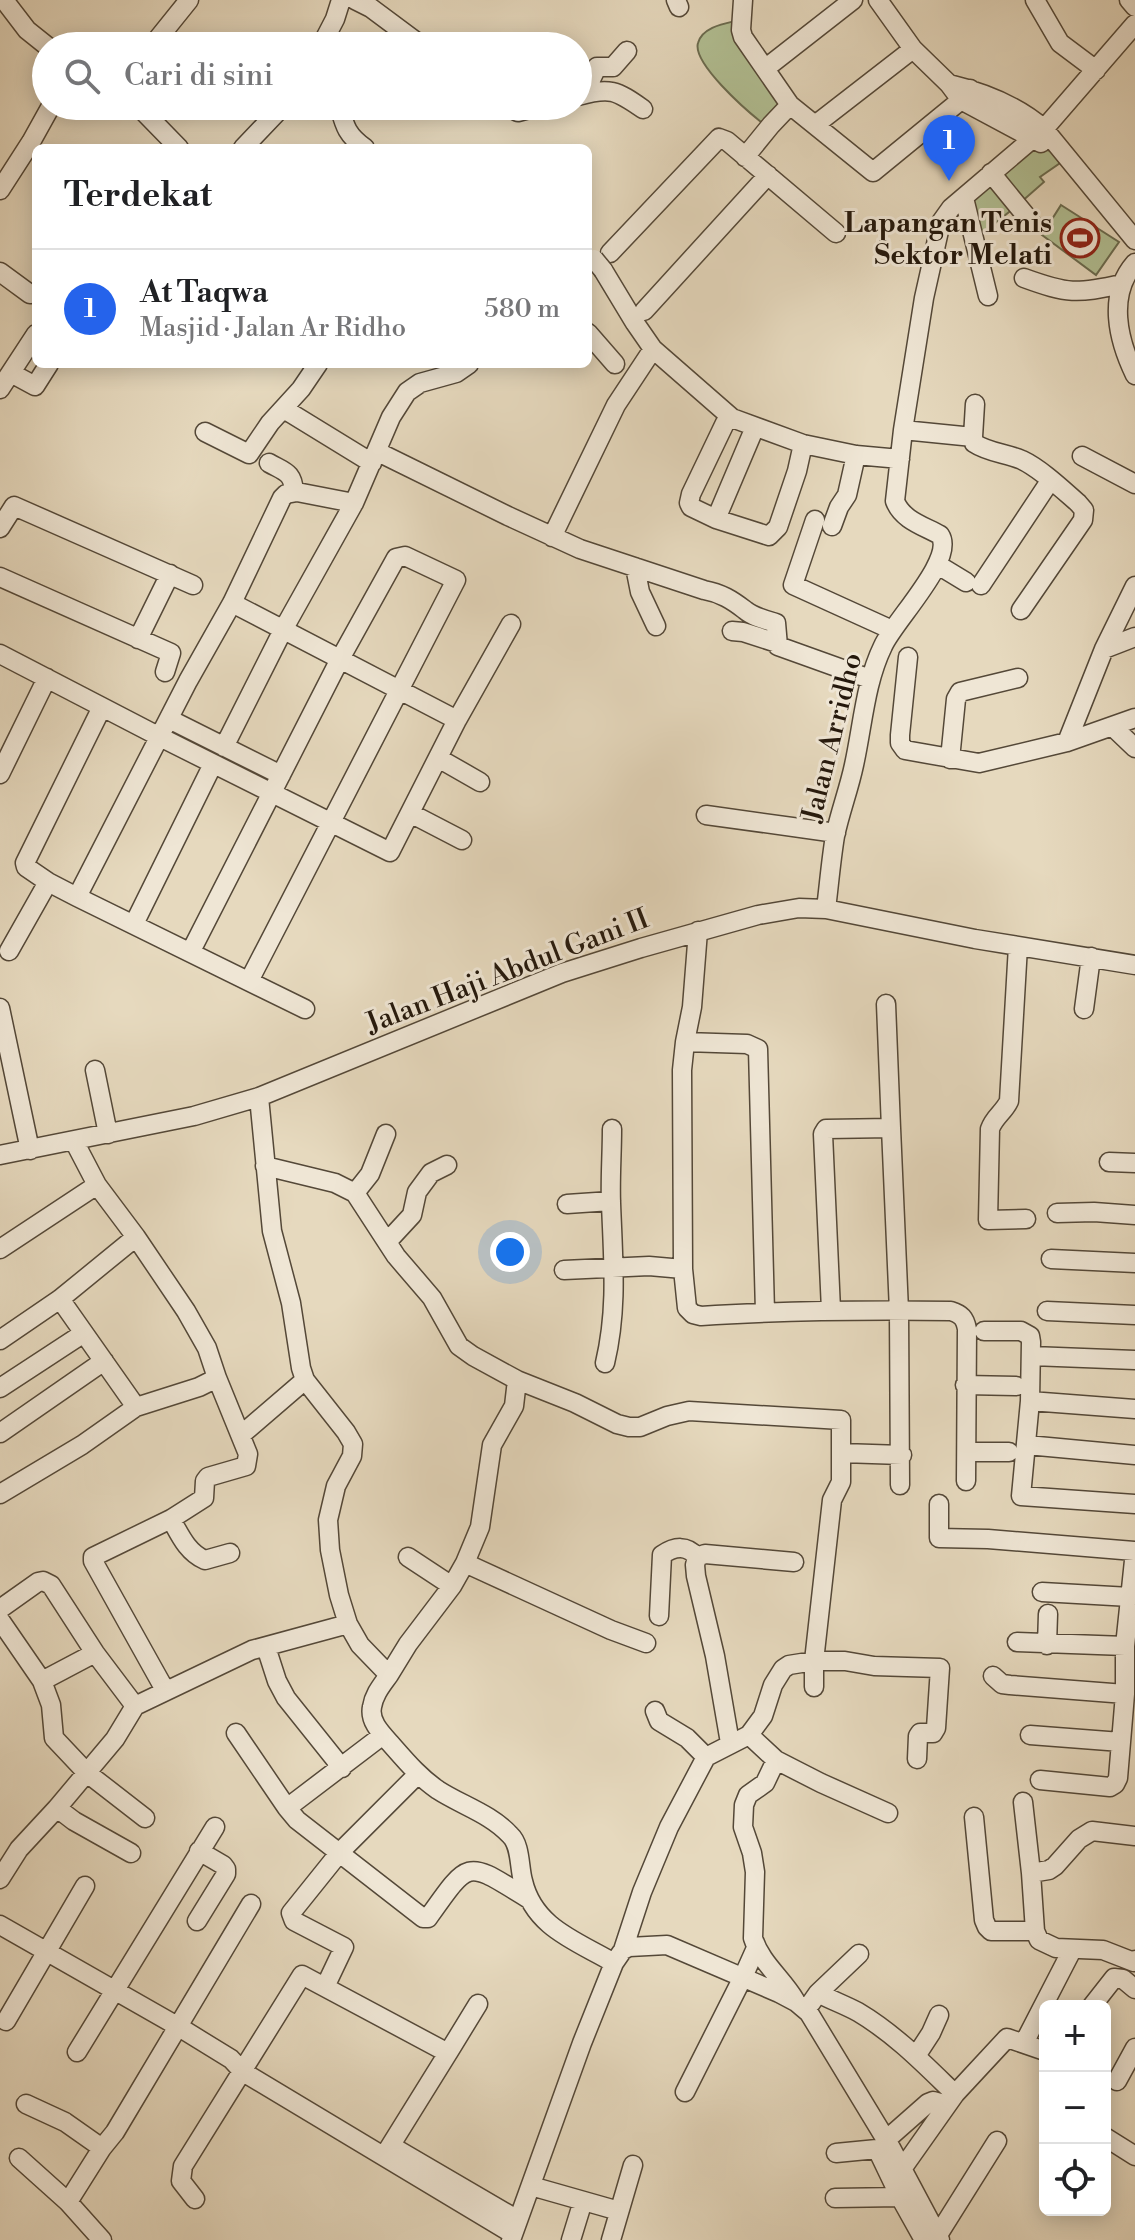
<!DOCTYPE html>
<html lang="id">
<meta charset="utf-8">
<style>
body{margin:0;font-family:"Libre Bodoni",serif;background:#f6f6f6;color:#202124}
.controls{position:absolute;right:24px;bottom:24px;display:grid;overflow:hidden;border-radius:12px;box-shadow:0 4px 20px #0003}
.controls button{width:72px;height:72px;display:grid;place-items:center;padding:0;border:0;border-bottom:2px solid #e0e0e0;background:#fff;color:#202124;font:40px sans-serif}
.you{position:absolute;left:510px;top:1252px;width:28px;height:28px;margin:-20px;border:6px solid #fff;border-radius:50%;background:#1a73e8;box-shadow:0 0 0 12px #1a73e833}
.badge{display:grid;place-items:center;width:52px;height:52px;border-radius:50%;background:#2563eb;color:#fff;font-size:26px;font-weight:700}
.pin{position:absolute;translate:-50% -66px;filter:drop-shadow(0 2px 4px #0008)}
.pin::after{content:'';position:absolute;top:42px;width:28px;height:24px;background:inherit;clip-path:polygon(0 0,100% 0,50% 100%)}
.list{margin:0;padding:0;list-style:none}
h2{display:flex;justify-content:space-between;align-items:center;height:104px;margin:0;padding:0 32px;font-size:34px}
h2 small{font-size:26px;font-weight:400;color:#757577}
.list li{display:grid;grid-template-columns:52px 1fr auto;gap:24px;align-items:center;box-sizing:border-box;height:120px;padding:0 32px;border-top:2px solid #e0e0e0}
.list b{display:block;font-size:30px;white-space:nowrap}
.list p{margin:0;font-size:26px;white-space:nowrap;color:#757577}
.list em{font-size:26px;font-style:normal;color:#757577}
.icon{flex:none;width:44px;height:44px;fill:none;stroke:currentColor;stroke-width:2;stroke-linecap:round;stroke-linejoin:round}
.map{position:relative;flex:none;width:1135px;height:2240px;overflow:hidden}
.search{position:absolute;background:#fff;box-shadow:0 4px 20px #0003;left:32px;top:32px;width:560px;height:88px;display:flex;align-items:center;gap:20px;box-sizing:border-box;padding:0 28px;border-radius:44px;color:#757577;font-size:30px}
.panel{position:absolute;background:#fff;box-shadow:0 4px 20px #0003;left:32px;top:144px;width:560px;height:224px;border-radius:12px}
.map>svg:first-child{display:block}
.green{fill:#b2c094;stroke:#6b6c50;stroke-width:2}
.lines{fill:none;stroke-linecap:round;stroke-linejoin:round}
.minor-casing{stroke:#544838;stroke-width:21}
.minor{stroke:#efe6d5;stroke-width:18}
.minor-bridge-casing{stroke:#544838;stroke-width:21;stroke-linecap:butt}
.minor-bridge{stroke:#efe6d5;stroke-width:18}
.labels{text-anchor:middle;stroke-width:6;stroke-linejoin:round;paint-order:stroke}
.poi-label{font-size:28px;font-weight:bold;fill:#24180c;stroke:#efe6d5;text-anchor:end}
.street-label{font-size:28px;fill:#24180c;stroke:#efe6d5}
</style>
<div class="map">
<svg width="1135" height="2240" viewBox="0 0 1135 2240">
<rect width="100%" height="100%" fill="#e6d9be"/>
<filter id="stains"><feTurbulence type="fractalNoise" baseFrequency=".0025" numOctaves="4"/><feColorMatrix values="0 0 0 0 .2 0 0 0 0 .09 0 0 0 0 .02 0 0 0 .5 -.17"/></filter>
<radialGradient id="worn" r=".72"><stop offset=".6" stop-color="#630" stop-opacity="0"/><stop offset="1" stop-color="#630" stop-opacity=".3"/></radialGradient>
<path class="green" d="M735,21L782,103L767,119L761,122C746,110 692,63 698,43C702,28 722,24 735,21Z
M1032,144L1058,154L1063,161L1040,177L1044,182L1020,203L998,174Z
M991,179L1014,208L979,236L968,199Z
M1061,205L1119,242L1096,275L1042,235Z"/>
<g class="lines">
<defs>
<path id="minor" d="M4,0L27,30L47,46
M355,0L371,8L422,46
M676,0L679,7
M743,0L741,30L743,37L790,105L873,172L961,100L970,89
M878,0L913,49L949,84L961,100L1041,143
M1035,0L1060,43L1096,70
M1129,0L1135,7
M152,46L189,0
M321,46L335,19L341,0
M766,68L853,0
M949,84C982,92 1018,106 1044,129L1135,240
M584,94L597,67H613L627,51
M578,96C610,87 616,90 643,109
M138,106L179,148
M339,106C345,127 347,135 365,148
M506,106L518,112L540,106
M815,125L913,49
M243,148L283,106
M745,157L771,125L790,105
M991,173L1031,222
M0,190L31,142L51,106
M964,198L988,296
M610,253L719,138L727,141L836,233
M1135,263C1107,295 1118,340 1135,375
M603,270L635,323L653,349L732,418
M0,272L30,294
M1024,278C1068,294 1076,294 1122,284
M644,311L768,175
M588,333L615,364
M11,373L35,386L49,364
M0,389L36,334
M284,409L372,463
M903,430L973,437L974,443C989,453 1006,453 1022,460C1041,469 1062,489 1078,503L1084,510L1083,520L1021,610
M205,432L249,454L270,423L301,389L318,364
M973,437L975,404
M803,444L797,471L778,527L769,536L716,519L691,507L689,503L691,494L725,423L732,418L803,444L856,455L900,459
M378,452L508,516L580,549L704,590C721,593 732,600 745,610C753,617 766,620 776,623L778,646L870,679
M1082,456L1135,484
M269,463C285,472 293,472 294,492
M716,519L755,427
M815,520L793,585L892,630
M832,526L839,507L847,495L856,455
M0,528L14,506L193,585
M552,537L616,405L653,349
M938,565L966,582
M635,567L640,592L656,626
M0,577L171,653L165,672
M981,585L1050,481
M232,603L457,720
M732,631L743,632L777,643
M138,639L170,574
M1104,649L1135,637
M0,654L160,737L390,852L457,720L511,624
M908,657L900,735V743L905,750L979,763L1067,742L1135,718
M102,707L25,863L26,867L48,882L77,897L305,1009
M169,719L281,775
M1113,727L1135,748
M1067,742L1104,649L1135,586
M224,747L283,630L354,503L391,417L407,392L420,383L456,373L469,364
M438,758L480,782
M950,759L956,699L960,692L1018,678
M0,774L47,678
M410,813L462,840
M706,815L836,833
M77,897L188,681L232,603L282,498L286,494L297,492L354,503
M826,909C829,885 831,860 835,836C840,812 849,789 854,765C863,724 865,683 883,646C894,621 956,559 940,535C924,526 902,520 895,501L903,430L924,298L941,222L951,208L1044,129L1135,24
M134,924L213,764
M698,931L692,1007L685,1042L682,1070L683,1269L687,1308L693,1314L701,1316C785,1310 867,1310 951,1311C961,1314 965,1318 967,1329L966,1481
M1018,946L1009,1101C1004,1112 994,1117 990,1129L988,1220L1026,1219
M9,951L48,882
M191,951L340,659L396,558L405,556L456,580L249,981
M886,1004L891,1128
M0,1008L30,1150
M1084,1009L1091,957
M685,1042L747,1044L758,1049L765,1312
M95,1070L108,1134
M259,1097L272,1231L291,1303L301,1368L305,1380L346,1432L353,1444L352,1456L336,1486L328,1520L330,1550L339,1595L348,1624L360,1645L389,1675C382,1685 374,1694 372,1707C369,1721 381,1733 390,1743C405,1760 419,1777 438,1790C461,1805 491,1814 510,1835C521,1845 519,1867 523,1881C534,1928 577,1941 614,1963
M0,1155L194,1116L259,1097L562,973L641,948L758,915L799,908L826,909L975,939L1135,965
M1109,1162L1135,1163
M265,1166L335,1183L355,1193L396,1256L432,1298L459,1346L473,1356L517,1380L575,1403L617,1424L629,1427H640L667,1416L689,1411L841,1420V1482L832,1500L814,1661V1687
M355,1193L370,1174L386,1134
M567,1204L611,1201
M1057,1213L1094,1212L1135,1215
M136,1237L186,1311L207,1348L217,1378
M387,1242L412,1215L417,1192L431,1173L447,1165
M0,1249L97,1185
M1051,1259L1135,1263
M564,1270L649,1266L683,1269
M60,1299L136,1407
M831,1310L823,1134L826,1129L891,1128L899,1311L900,1485
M1047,1311L1135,1315
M984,1331H1021L1030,1336L1031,1342L1030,1401L1021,1496L1135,1504
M0,1340L60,1299L136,1237L97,1185L74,1141
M1032,1356L1135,1360
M605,1363C618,1308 613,1259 611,1203C610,1179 612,1154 612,1129
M965,1385L1016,1386
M0,1388L84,1333
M1030,1401L1135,1409
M0,1433L104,1361
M241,1435L305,1380
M1027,1445L1135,1455
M967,1452H1009
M842,1453L902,1455
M0,1494L82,1445L136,1407L199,1387L217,1378L248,1454L246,1466L208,1477L205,1481L204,1498L171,1519L93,1557V1561L165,1690
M939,1504V1538L988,1539L1134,1551
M171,1519C180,1535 187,1552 205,1560L230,1553
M408,1557L452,1586
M465,1563L611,1630L646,1643
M1042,1592L1130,1597
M0,1609L38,1582L43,1581L51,1585L95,1653L135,1706
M659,1616L662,1555C675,1546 687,1545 697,1557
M0,1620L42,1681L51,1705L54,1738L87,1773L145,1818
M1017,1642L1125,1646
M1047,1645L1048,1614
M266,1647L277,1681L286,1698L342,1768
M389,1675L408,1644L452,1586L465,1563L480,1527L492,1445L514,1406L517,1380
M993,1676L1002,1684L1010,1685L1125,1694
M42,1681L95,1653
M655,1711L659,1721L687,1738L706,1757
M236,1733L287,1808
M383,1735L287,1808L297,1820L423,1918H428C471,1857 466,1861 529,1899
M749,1735L776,1760L821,1783L888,1813
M1030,1735L1121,1742
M730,1743L715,1656L696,1576L695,1565L697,1557L705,1554L794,1562
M776,1760L765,1783L748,1795L744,1805L743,1827L752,1853L755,1872L753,1938C761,1963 782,1978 795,2000
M1040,1780L1110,1787L1115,1784L1118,1778L1125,1694V1646L1135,1551
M1023,1802L1031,1873L1035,1931L1039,1940L1056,1948L1103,1950L1134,1962L1135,1960
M974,1817L984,1920L987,1927L991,1931H1035
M131,1853L74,1821L57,1808L115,1739L135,1706L252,1650L348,1624
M1031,1873L1049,1870L1055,1866L1079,1839L1092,1831L1135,1836
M0,1879L19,1849L57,1808
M197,1921L226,1874V1869L223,1865L199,1851
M0,1925L179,2027L231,2059L243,2072L513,2234
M623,1950L629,1947L667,1945L779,1993L796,2002L809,2013L891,2148L940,2240
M325,1987L344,1947L294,1921L291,1913L340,1852L418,1774
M818,1993C831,2000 845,2005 858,2012C895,2034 924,2064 955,2094
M811,2003L818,1993L859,1954
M1092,2006L1114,1978L1123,1979L1135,1989
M6,2021L85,1886
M1024,2043L1072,1950
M77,2052L215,1827
M448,2053L478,2004
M916,2056L931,2033L939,2015
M1117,2081L1135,2048
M685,2092L743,1977L756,1948
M26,2104L65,2122L102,2148
M1105,2137L1135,2156
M886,2140L928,2103L933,2101L947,2105
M393,2147L518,2220
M836,2153L877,2149L900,2197L924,2240
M19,2158L68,2202L102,2240
M902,2169L955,2094L1007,2038L1045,2051
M531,2186L619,2211
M835,2198L900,2197
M195,2199L181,2181L183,2166L302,1975L448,2053L384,2156
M68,2202L102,2148L115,2132L251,1904
M938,2235L997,2141
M511,2240L582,2043L614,1963L623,1950L642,1892L669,1827L706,1757L749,1735L763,1716L773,1685L783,1669L789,1665L814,1661H845L874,1666L940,1668L936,1728L933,1733H920L918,1736L917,1759
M571,2240L583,2201
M611,2240L633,2165"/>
</defs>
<use href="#minor" class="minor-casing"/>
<use href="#minor" class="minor"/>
<defs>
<path id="minor-bridge" d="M594,259L603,270"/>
</defs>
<use href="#minor-bridge" class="minor-bridge-casing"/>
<use href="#minor-bridge" class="minor-bridge"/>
</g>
<defs>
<symbol id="stadium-ring" viewBox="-11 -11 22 22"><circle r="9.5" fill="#efe6d5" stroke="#8f2418" stroke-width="1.5"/><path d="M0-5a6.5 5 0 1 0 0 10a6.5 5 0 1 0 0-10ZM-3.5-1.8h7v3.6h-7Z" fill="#8f2418"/></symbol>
</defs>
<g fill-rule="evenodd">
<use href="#stadium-ring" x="1058" y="216" width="44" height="44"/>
</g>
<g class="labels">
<g class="poi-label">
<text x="1052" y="232">Lapangan Tenis<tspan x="1052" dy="32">Sektor Melati</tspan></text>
</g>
<g class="street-label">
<text transform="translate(831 737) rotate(-76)" y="10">Jalan Arridho</text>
<text transform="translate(507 970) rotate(-21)" y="10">Jalan Haji Abdul Gani II</text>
</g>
</g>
<rect width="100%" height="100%" filter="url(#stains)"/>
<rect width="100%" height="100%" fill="url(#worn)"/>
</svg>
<div class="controls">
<button>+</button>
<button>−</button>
<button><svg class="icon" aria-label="locate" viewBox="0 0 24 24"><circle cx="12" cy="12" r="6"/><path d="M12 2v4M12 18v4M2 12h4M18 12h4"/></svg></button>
</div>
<div class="you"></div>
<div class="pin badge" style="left:949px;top:181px">1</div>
<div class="search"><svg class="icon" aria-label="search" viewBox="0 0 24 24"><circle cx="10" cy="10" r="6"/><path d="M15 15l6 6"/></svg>Cari di sini</div>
<section class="panel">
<h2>Terdekat<small></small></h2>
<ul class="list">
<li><span class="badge">1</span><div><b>At Taqwa</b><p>Masjid · Jalan Ar Ridho</p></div><em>580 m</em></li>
</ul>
</section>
</div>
